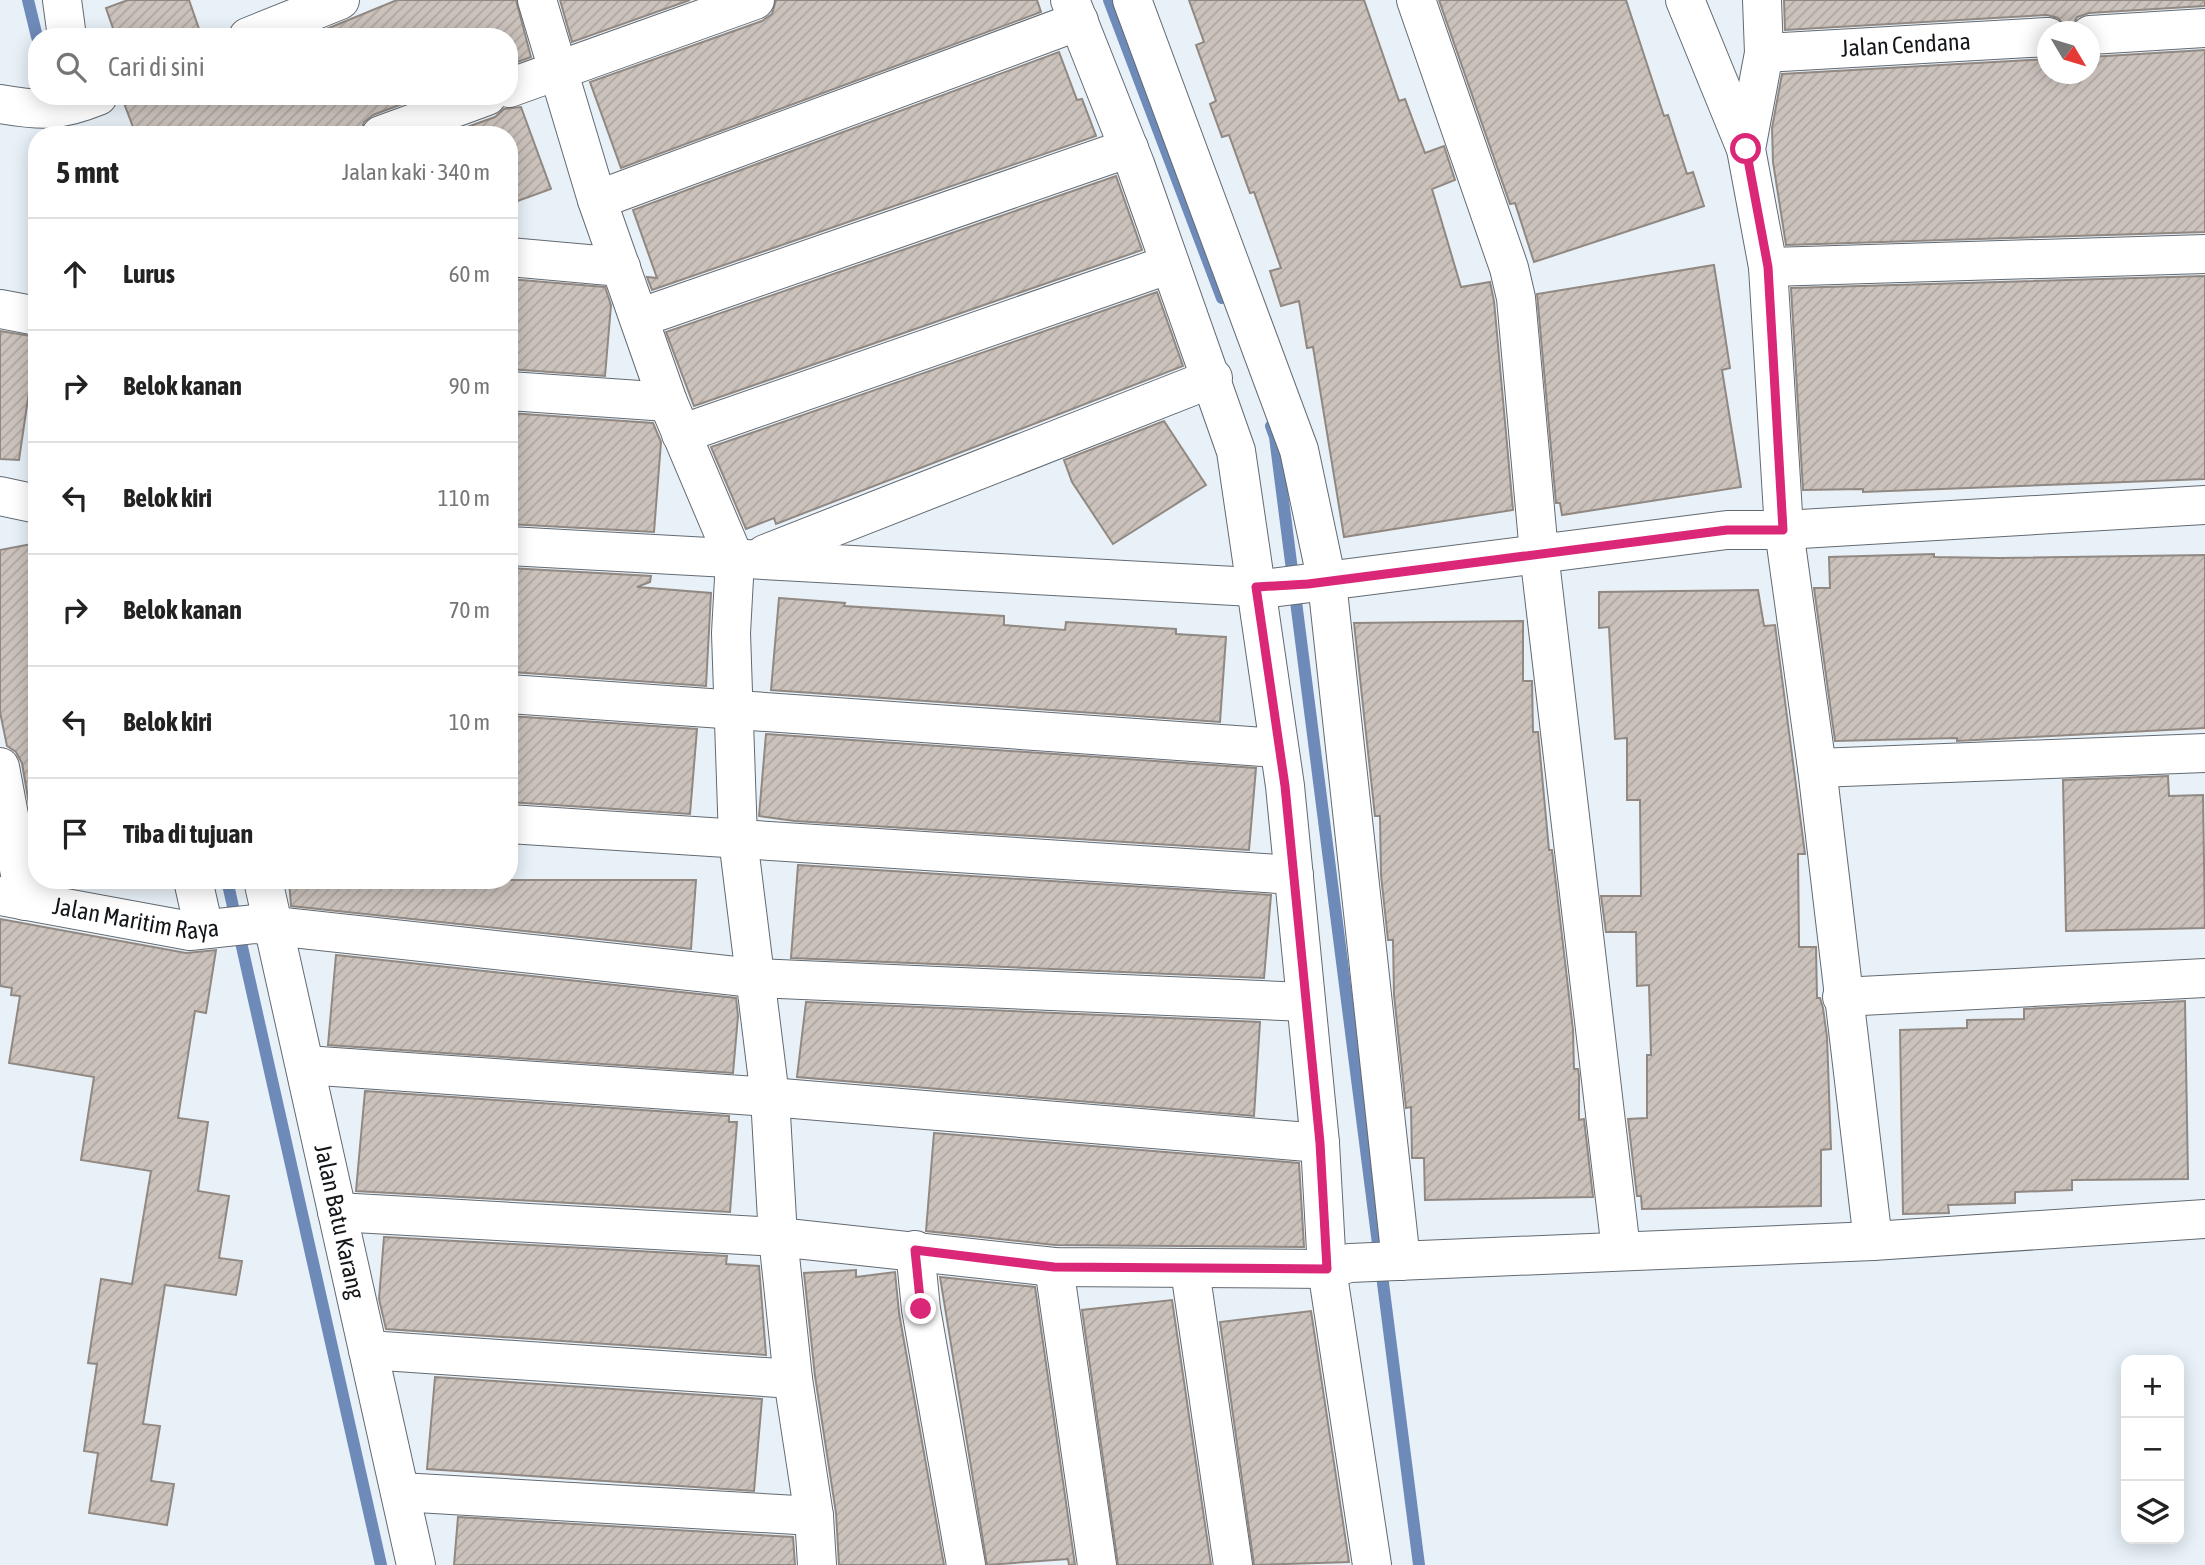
<!DOCTYPE html>
<html lang="id">
<meta charset="utf-8">
<style>
body{margin:0;font-family:"Asap Condensed",sans-serif;background:#f2f2f2;color:#222}
.controls{position:absolute;right:21px;bottom:21px;display:grid;overflow:hidden;border-radius:14px;box-shadow:0 4px 18px #0003}
.controls button{width:63px;height:63px;display:grid;place-items:center;padding:0;border:0;border-bottom:2px solid #e0e0e0;background:#fff;color:#222;font:35px sans-serif}
.compass{position:absolute;left:2037px;top:21px;width:63px;height:63px;border-radius:50%;background:#fff;box-shadow:0 4px 18px #0003;rotate:128deg}
.stop{position:absolute;width:21px;height:21px;margin:-16px;border:5px solid #db2777;border-radius:50%;background:#fff}
.stop.end{background:#db2777;border-color:#fff;box-shadow:0 2px 7px #0008}
.list{margin:0;padding:0;list-style:none}
h2{display:flex;justify-content:space-between;align-items:center;height:91px;margin:0;padding:0 28px;font-size:30px}
h2 small{font-size:23px;font-weight:400;color:#767676}
.list li{display:grid;grid-template-columns:46px 1fr auto;gap:21px;align-items:center;box-sizing:border-box;height:112px;padding:0 28px;border-top:2px solid #e0e0e0}
.list b{display:block;font-size:26px;white-space:nowrap}
.list em{font-size:23px;font-style:normal;color:#767676}
.icon{flex:none;width:38px;height:38px;fill:none;stroke:currentColor;stroke-width:2;stroke-linecap:round;stroke-linejoin:round}
.map{position:relative;flex:none;width:2205px;height:1565px;overflow:hidden}
.search{position:absolute;background:#fff;box-shadow:0 4px 18px #0003;left:28px;top:28px;width:490px;height:77px;display:flex;align-items:center;gap:18px;box-sizing:border-box;padding:0 24px;border-radius:28px;color:#767676;font-size:26px}
.panel{position:absolute;background:#fff;box-shadow:0 4px 18px #0003;left:28px;top:126px;width:490px;height:763px;border-radius:28px}
.map>svg:first-child{display:block}
.lines{fill:none;stroke-linecap:round;stroke-linejoin:round}
.stream{stroke:#6e8ab8;stroke-width:12}
.building{fill:url(#building-hatch);stroke:#918882;stroke-width:2}
.minor-casing{stroke:#636a71;stroke-width:40}
.minor{stroke:#fff;stroke-width:38}
.route{stroke:#db2777;stroke-width:9}
.labels{text-anchor:middle;stroke-width:6;stroke-linejoin:round;paint-order:stroke}
.street-label{font-size:24px;fill:#14171a;stroke:#e8f1f8}
</style>
<div class="map">
<svg width="2205" height="1565" viewBox="0 0 2205 1565">
<defs>
<pattern id="building-hatch" width="6" height="6" patternUnits="userSpaceOnUse" patternTransform="scale(1.75)"><rect width="6" height="6" fill="#cbc2bc"/><path d="M-1 1l2-2M0 6l6-6M5 7l2-2" fill="none" stroke="#ada6a1"/></pattern>
</defs>
<rect width="100%" height="100%" fill="#e8f1f8"/>
<g class="lines">
<path class="stream" d="M28,0L37,37
M1109,0L1222,298
M54,114L59,135
M1271,426L1275,437L1419,1565
M227,880L381,1565"/>
</g>
<path class="building" d="M128,0H189L199,29L177,37H116L106,8Z
M397,0H516L531,57L509,65V37H307Z
M560,0H690L572,42Z
M776,0H1037L1041,12L621,168L590,82L762,21L772,14Z
M1189,0H1364L1399,101L1405,99L1425,153L1444,146L1455,180L1432,189L1461,287L1490,282L1494,301L1513,510L1344,537L1313,347L1307,348L1299,301L1281,306L1270,271L1281,268L1254,192L1250,193L1229,135L1222,137L1210,104L1216,101L1196,45L1204,42Z
M1439,0H1626L1664,116L1668,115L1687,174L1693,172L1704,206L1534,262L1515,203L1510,204Z
M1784,0H2205V6L2089,13L2077,17L2069,32L2058,18L2047,15L1785,30Z
M2205,50V232L1786,245L1773,162L1772,128L1782,74L2048,59V74H2090V57Z
M1059,52L1077,100L1082,99L1096,136L652,290L647,277L657,278L633,210Z
M142,96H423L373,115L364,122L360,135H136L124,103Z
M521,107L551,189L509,204V135H445L495,117L504,109Z
M1116,176L1142,250L694,406L666,332Z
M1714,265L1730,368L1722,370L1741,487L1562,515L1560,503H1556L1537,294Z
M2205,276V479L1863,492V489L1803,490L1791,288Z
M509,279L605,287L611,305L605,376L509,369Z
M1157,292L1183,366L776,524L774,518L746,529L711,447Z
M0,331L37,337L19,460L0,459Z
M509,413L653,423L661,442L654,532L509,524Z
M1164,421L1206,485L1113,544L1072,482L1064,460Z
M37,543V815L31,816L22,763L16,752L7,746L0,712V550Z
M1934,554V557L1999,558L2205,555V728L1957,741V738L1835,741L1814,588H1830L1829,557Z
M509,568L651,576L650,582L637,587L711,593L706,686L513,672L517,621L509,620Z
M1758,590L1764,626L1775,625L1805,854H1798L1799,947H1816L1817,998H1820L1823,1008L1827,1037L1831,1149L1821,1150V1206L1642,1209L1641,1196H1637L1628,1119L1647,1118V1055H1651L1649,985L1637,986L1636,932H1606L1601,896H1641L1640,800H1627V738L1615,739L1609,627L1599,628V592Z
M779,598L845,603L844,606L1004,616V625L1065,630L1066,622L1176,629V634L1226,637L1220,722L771,690Z
M1523,621V681H1532L1533,732H1538L1549,850H1552L1573,1030L1574,1069H1578L1579,1076V1120L1584,1119L1593,1197L1425,1200L1424,1158H1412L1411,1107L1406,1108L1394,995L1393,940H1388L1381,875L1380,816H1375L1354,623Z
M510,716L697,729L690,814L509,802Z
M766,734L1256,768L1249,850L795,821L759,816Z
M2168,776L2169,796L2203,795L2205,928L2066,931L2063,780Z
M798,865L1271,895L1264,978L791,958Z
M289,880L473,884V880H696L691,949L291,906Z
M0,919L186,953L216,950L206,1013L195,1011L178,1118L208,1122L198,1191L229,1196L219,1258L242,1261L236,1295L165,1285L143,1424L160,1426L151,1481L174,1484L167,1525L89,1513L98,1453L84,1451L97,1364L88,1363L101,1279L132,1284L151,1171L81,1160L94,1077L9,1063L20,996L11,995L12,988L0,986Z
M336,955L736,998L738,1016L733,1073L328,1045Z
M2185,1001L2188,1179L2072,1180V1190L2015,1192V1203L1948,1205L1949,1213L1903,1214L1900,1030L1967,1028V1020L2024,1019V1009Z
M806,1002L1260,1022L1254,1116L797,1077Z
M365,1091L729,1116V1122H737L730,1212L356,1191Z
M934,1133L1299,1163L1304,1247L1055,1245L926,1231Z
M384,1237L727,1256L726,1264L759,1266L766,1355L386,1329L379,1299Z
M856,1270V1277L895,1272L899,1313L944,1565H839L836,1513L815,1376L804,1273Z
M940,1277L1035,1287L1075,1565H1069L1068,1559L987,1565Z
M1172,1300L1211,1565H1118L1082,1310Z
M1311,1311L1349,1562L1254,1565L1220,1322Z
M435,1377L762,1399L754,1491L427,1469Z
M458,1517L793,1537L795,1565H454Z"/>
<g class="lines">
<defs>
<g id="minor">
<path d="M62,0L67,37"/>
<path d="M537,0L597,200L668,402L735,560L731,633L738,839L770,1097L778,1237L793,1379L814,1516L817,1565"/>
<path d="M1070,0L1135,164L1236,451L1285,786L1320,1143L1327,1269L1372,1565"/>
<path d="M1132,0L1299,450L1327,582L1401,1261"/>
<path d="M1416,0L1509,268L1516,298L1539,553L1621,1250"/>
<path d="M1685,0L1746,149"/>
<path d="M1762,0L1764,53L1746,149L1768,267L1784,530L1817,768L1873,1241"/>
<path d="M2090,35L2205,28"/>
<path d="M248,37L340,0"/>
<path id="s1" d="M1764,53L2048,37"/>
<path d="M509,88L755,0"/>
<path d="M0,104C41,111 59,112 98,96"/>
<path d="M381,135L487,96"/>
<path d="M597,200L1079,21"/>
<path d="M509,257L621,267"/>
<path d="M1768,267L2205,254"/>
<path d="M0,309L37,316"/>
<path d="M639,318L1129,148"/>
<path d="M509,391L668,402"/>
<path d="M681,434L1170,264"/>
<path d="M0,496L37,504"/>
<path d="M509,546L1271,588L1727,530H1784L2205,505"/>
<path d="M765,554L1213,378"/>
<path d="M509,694L1278,748"/>
<path d="M0,767L25,901"/>
<path d="M1817,768L2205,753"/>
<path d="M509,824L1294,875"/>
<path d="M193,880L204,929"/>
<path id="s2" d="M263,880L416,1565"/>
<path id="s3" d="M0,896L190,931L256,924L754,978L1306,1002"/>
<path d="M1842,997L2205,978"/>
<path d="M305,1065L770,1097L1320,1143"/>
<path d="M337,1212L778,1237L1054,1267L1327,1269L1350,1263L1873,1241L2205,1219"/>
<path d="M915,1250L921,1309L966,1565"/>
<path d="M1054,1267L1097,1565"/>
<path d="M1190,1270L1233,1565"/>
<path d="M368,1350L793,1379"/>
<path d="M400,1492L814,1516"/>
</g>
</defs>
<use href="#minor" class="minor-casing"/>
<use href="#minor" class="minor"/>
</g>
<g class="lines">
<path class="route" d="M921,1309L915,1250L1054,1267L1327,1269L1320,1143L1285,786L1256,587L1308,584L1727,530H1783L1768,267L1746,149"/>
</g>
<g class="labels">
<g class="street-label">
<text dy="8" stroke="none"><textPath href="#s1" startOffset="142">Jalan Cendana</textPath></text>
<text dy="8" stroke="none"><textPath href="#s3" startOffset="138">Jalan Maritim Raya</textPath></text>
<text dy="8" stroke="none"><textPath href="#s2" startOffset="350">Jalan Batu Karang</textPath></text>
</g>
</g>
</svg>
<div class="controls">
<button>+</button>
<button>−</button>
<button><svg class="icon" aria-label="layers" viewBox="0 0 24 24"><path d="M12 4l9 5-9 5-9-5zM3 14l9 5 9-5"/></svg></button>
</div>
<svg class="compass" viewBox="-18 -18 36 36"><path d="M0-13l5 13h-10z" fill="#e53935"/><path d="M0 13l5-13h-10z" fill="#767676"/></svg>
<div class="stop" style="left:1746px;top:149px"></div>
<div class="stop end" style="left:921px;top:1309px"></div>
<div class="search"><svg class="icon" aria-label="search" viewBox="0 0 24 24"><circle cx="10" cy="10" r="6"/><path d="M15 15l6 6"/></svg>Cari di sini</div>
<section class="panel">
<h2>5 mnt<small>Jalan kaki · 340 m</small></h2>
<ul class="list">
<li><svg class="icon" aria-label="ahead" viewBox="0 0 24 24"><path d="M12 20V5M6 11l6-6 6 6"/></svg><div><b>Lurus</b></div><em>60 m</em></li>
<li><svg class="icon" aria-label="right" viewBox="0 0 24 24"><path d="M7 20v-9h11M14 6l5 5-5 5"/></svg><div><b>Belok kanan</b></div><em>90 m</em></li>
<li><svg class="icon" aria-label="left" viewBox="0 0 24 24"><path d="M17 20v-9H6M10 6l-5 5 5 5"/></svg><div><b>Belok kiri</b></div><em>110 m</em></li>
<li><svg class="icon" aria-label="right" viewBox="0 0 24 24"><path d="M7 20v-9h11M14 6l5 5-5 5"/></svg><div><b>Belok kanan</b></div><em>70 m</em></li>
<li><svg class="icon" aria-label="left" viewBox="0 0 24 24"><path d="M17 20v-9H6M10 6l-5 5 5 5"/></svg><div><b>Belok kiri</b></div><em>10 m</em></li>
<li><svg class="icon" aria-label="arrive" viewBox="0 0 24 24"><path d="M6 21V4h12l-3 4 3 4H6"/></svg><div><b>Tiba di tujuan</b></div></li>
</ul>
</section>
</div>
